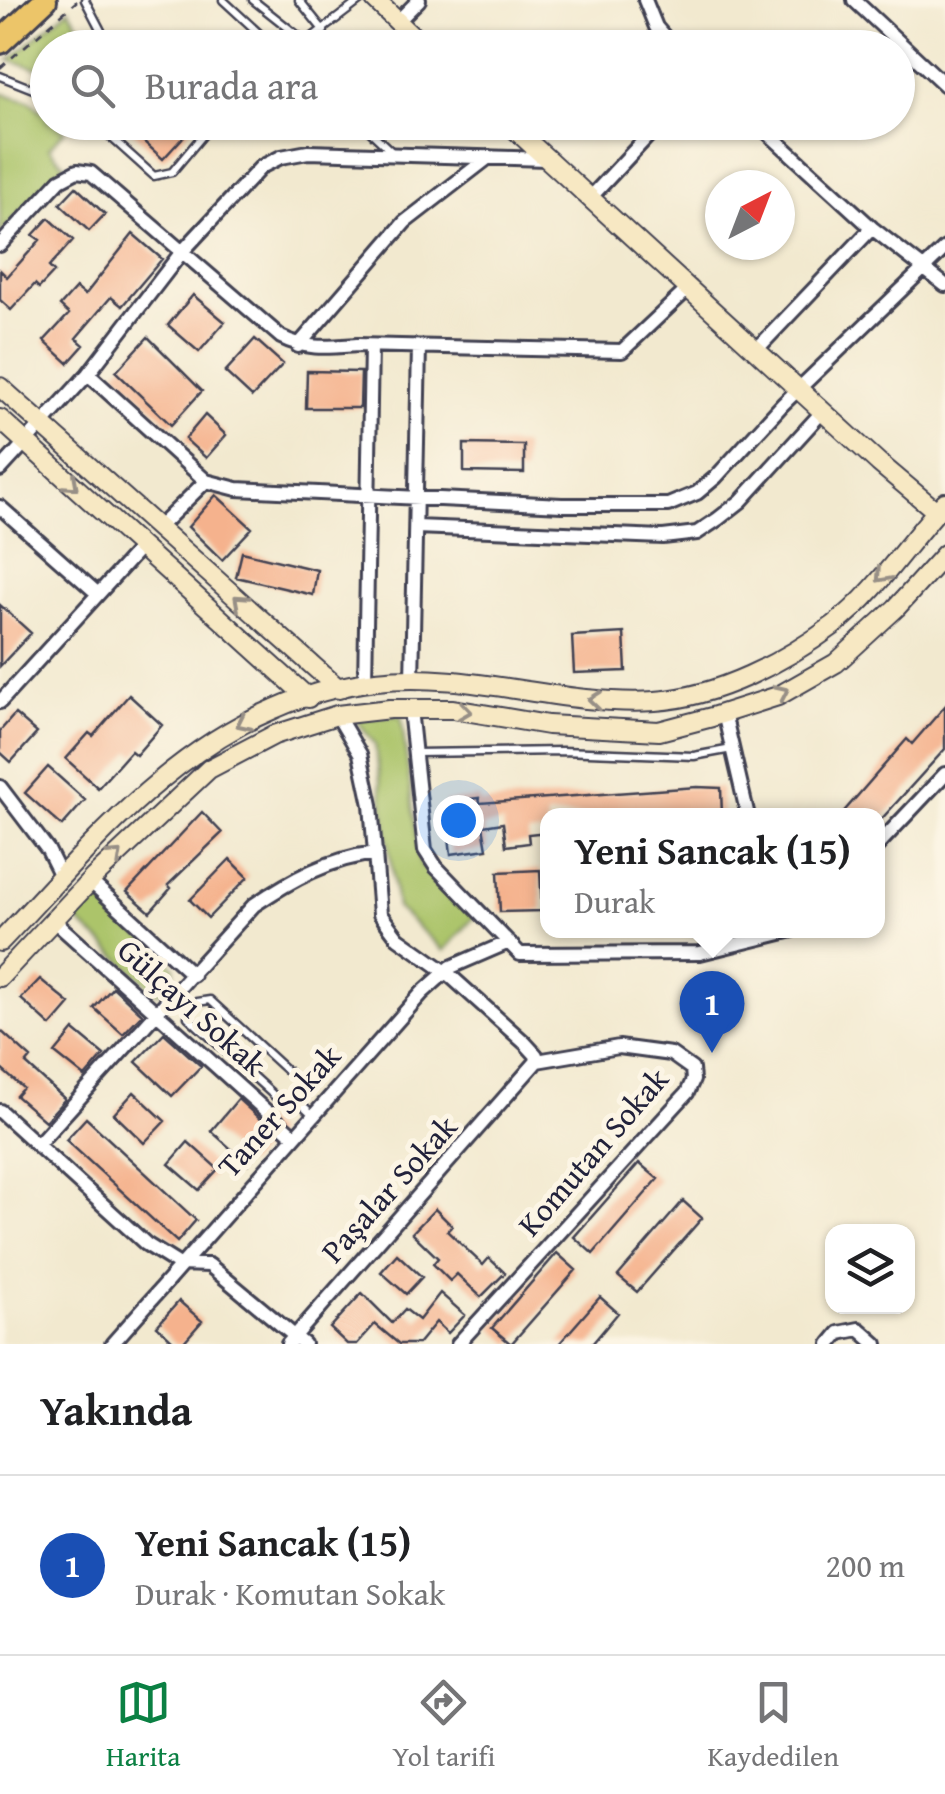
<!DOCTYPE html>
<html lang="tr">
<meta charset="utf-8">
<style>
body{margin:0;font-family:"Gentium Book Plus",serif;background:#f2f2f2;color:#202124}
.controls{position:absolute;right:30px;bottom:30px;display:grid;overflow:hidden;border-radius:20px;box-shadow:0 2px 8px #0004}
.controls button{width:90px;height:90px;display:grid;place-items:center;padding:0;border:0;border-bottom:2px solid #e0e0e0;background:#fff;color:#202124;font:50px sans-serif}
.compass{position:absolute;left:705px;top:170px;width:90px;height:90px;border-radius:50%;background:#fff;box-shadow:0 2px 8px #0004;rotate:42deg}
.you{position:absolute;left:458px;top:820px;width:35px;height:35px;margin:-25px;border:8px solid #fff;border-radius:50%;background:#1a73e8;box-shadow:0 0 0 15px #1a73e833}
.badge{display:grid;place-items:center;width:65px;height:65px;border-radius:50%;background:#0b8043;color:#fff;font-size:32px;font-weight:700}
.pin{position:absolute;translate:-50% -82px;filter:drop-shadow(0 2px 5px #0008)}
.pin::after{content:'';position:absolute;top:52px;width:35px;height:30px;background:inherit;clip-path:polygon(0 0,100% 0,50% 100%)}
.popup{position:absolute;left:540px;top:808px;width:345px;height:130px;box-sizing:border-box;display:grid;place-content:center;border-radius:20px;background:#fff;filter:drop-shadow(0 2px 8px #0005);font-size:32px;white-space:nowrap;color:#757577}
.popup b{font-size:38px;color:#202124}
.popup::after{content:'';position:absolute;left:50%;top:100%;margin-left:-20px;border:20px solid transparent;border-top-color:#fff}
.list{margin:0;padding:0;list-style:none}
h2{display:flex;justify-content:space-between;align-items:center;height:130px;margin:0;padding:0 40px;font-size:42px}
h2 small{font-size:32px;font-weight:400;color:#757577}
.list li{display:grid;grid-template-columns:65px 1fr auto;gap:30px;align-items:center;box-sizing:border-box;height:180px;padding:0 40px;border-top:2px solid #e0e0e0}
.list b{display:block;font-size:38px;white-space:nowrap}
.list p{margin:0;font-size:32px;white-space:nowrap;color:#757577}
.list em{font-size:32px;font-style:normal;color:#757577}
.icon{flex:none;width:55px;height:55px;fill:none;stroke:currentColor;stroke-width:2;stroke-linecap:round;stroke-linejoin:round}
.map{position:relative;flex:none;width:945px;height:1344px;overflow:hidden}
.search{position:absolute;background:#fff;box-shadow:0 2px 8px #0004;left:30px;right:30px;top:30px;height:110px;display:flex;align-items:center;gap:25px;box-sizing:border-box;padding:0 35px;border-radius:55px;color:#757577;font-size:38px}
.sheet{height:310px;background:#fff}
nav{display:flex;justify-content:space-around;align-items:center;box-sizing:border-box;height:140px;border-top:2px solid #e0e0e0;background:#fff;font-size:28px;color:#757577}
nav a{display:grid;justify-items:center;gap:5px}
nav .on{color:#0b8043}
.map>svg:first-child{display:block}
.green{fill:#acc46a;stroke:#677352;stroke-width:2.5}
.building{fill:#f5b28d}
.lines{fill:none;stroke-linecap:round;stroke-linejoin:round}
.lane-casing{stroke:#414051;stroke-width:11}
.street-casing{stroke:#414051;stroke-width:18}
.secondary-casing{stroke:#414051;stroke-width:22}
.highway-casing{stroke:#414051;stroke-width:28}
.path{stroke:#414051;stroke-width:2.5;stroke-dasharray:8 8;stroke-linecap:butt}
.lane{stroke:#fff;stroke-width:6}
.street{stroke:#fff;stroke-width:12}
.secondary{stroke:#f7e8c3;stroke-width:18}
.highway{stroke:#ecc569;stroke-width:22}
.oneway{stroke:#978f86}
.labels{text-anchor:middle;stroke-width:10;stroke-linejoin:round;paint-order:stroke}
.street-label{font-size:32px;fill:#22223b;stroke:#fcf5e5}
</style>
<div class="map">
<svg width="945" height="1344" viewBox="0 0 945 1344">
<rect width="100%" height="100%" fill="#fcf5e5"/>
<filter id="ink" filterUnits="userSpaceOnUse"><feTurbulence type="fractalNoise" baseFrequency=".01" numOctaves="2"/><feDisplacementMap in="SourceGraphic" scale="20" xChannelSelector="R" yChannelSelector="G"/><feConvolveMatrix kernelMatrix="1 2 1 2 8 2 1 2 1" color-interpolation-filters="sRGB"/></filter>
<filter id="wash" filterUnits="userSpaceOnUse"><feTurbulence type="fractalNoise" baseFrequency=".0048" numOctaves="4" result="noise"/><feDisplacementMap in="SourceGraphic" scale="40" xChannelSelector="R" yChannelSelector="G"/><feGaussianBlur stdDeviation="2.25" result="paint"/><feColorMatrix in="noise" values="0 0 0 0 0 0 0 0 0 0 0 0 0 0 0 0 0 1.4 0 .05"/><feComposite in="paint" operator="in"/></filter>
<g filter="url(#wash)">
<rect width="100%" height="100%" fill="#f2e9cf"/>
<path class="green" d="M69,9L93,47L48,48L47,71L9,60Z
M0,93L30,101L47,116L48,122L55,123L65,131L49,148L65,165L0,234Z
M401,715L420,864L474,917L444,951L397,908L375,744L356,719Z
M92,894L175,967L174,976L158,994L71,915Z"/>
<g id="blocks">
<path class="building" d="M122,122H196V123L163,159Z
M76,187L105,214L89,231L60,204Z
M49,218L73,240L49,267L54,272L39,288L35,284L11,310L0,300V270L7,277L40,240L33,235Z
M133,234L162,259L122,306L111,297L76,338L84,345L68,363L44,341L69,314L60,306L76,288L85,295Z
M193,295L225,322L199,352L168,325Z
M148,337L202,391L171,425L116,372Z
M255,339L283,364L252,397L225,372Z
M307,371L361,372L360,408H306Z
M205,415L226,435L206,458L185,439Z
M464,444L524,445V473L464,472Z
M216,495L252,528L222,560L188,527Z
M242,552L317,570L313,595L236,577Z
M0,605L31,633L0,666Z
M624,633L626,671L574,673L572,636Z
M129,695L162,725L136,755L131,751L98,788L66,759L89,733L93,736Z
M945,706V749L877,824V816H840L907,739L912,744Z
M15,714L37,733L11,762L0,752V731Z
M48,767L85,800L62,826L25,793Z
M697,787L721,788L722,816H547V832L528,834L529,843L506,846L503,823L483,826L487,849L451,854L445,802L479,798L480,803Z
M202,812L222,833L168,885L171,888L150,912L127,892Z
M230,859L248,877L208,918L190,900Z
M540,870L542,911L500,912L498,872Z
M40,979L70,1004L51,1026L21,999Z
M113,987L142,1014L123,1034L94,1008Z
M0,1030L31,1058L26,1064L65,1099L45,1121L16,1096L23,1088L0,1068Z
M74,1030L104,1055L85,1077L55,1053Z
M164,1033L201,1066L172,1096L136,1062Z
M134,1092L165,1121L144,1143L114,1114Z
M238,1099L275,1133L248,1164L211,1131Z
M86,1118L196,1220L177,1242L66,1140Z
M188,1142L218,1169L199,1190L169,1164Z
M639,1163L658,1179L593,1254L574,1237Z
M683,1201L702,1218L637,1292L618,1276Z
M435,1209L452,1226L447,1231L483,1265L489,1258L505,1273L481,1297L457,1274L450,1281L433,1264L438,1258L412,1233Z
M557,1253L576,1270L511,1344L492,1328Z
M397,1254L422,1277L406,1294L381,1272Z
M362,1293L392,1323L405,1309L419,1320L440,1293L465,1315L448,1333L436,1322L418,1344H399L375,1324L357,1344H347L330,1328Z
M600,1297L618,1313L592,1344H559Z
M179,1301L202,1321L182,1344H176L157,1326Z"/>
</g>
</g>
<g filter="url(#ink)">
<use href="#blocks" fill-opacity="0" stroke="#414051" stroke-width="2.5"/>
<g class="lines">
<defs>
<path id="lane" d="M85,0L110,48
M223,0L275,48
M253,0L306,42L361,0
M299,0L324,31
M0,76L48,95
M94,122L154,176L172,172L203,135V122
M360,122L392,152
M415,753L562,751L694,756L732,749
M210,1000L297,1080L294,1097L281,1102L188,1017L191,1003Z
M294,1097L312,1114"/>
<path id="street" d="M645,0L656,27L674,48
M854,0L945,85
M397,22L419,0
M756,122L872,228L945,285
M590,198L661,122
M0,245L60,180L77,171L91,173L281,337C306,350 329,347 357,345L622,351L690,287
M298,346L405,222L489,157
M757,349L872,228
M88,374L206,481L237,489L562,505H668L697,493L716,477L783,404L945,248
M0,470L88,374L181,253L261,167L281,157L308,152L547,159
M0,507L98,594
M416,527L663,537L697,533L718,519L741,501L823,411
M158,528L206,481
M412,681L419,347
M365,683L371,346
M0,702L141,547
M410,709L425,850L436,867L520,954L700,953L793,930
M724,713L748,816
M0,787L48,850L62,878
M877,846L945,774
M90,881L193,975
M53,920L294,1136
M0,1111L146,1244L178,1264
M37,1145L254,905C291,880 330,858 376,853
M178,1264L209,1265L304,1344
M112,1344L422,993L451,967L509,942
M288,1344L537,1061L536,1055L525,1043L446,972L398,938L380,914L371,805L360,754L337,715
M458,1344L687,1093L693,1080L692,1069L671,1054L619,1047L537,1061
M830,1344L839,1333L859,1329L876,1344"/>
<path id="secondary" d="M375,0L425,48
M507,122L879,463L936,511
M0,387L339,689
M0,419L308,698
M0,942C82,856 162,756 274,709C305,695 343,685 376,681C469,670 562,707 655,701C718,697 784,662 834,625C877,592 908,542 945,502
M0,977L94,877L209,769L274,735L337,715L390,709H453L548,725L659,731L712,717L778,696L836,663L896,608L945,554"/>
<path id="highway" d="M0,42L45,0"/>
</defs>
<use href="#lane" class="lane-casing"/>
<use href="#street" class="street-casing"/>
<use href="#secondary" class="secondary-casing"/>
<use href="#highway" class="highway-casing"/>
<path class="path" d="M0,68L77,1"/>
<use href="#lane" class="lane"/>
<use href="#street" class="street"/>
<use href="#secondary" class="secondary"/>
<use href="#highway" class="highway"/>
</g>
<defs><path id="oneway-chevron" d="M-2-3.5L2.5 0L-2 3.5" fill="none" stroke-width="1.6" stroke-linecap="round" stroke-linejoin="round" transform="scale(2.5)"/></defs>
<g class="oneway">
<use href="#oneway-chevron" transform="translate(72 484) rotate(42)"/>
<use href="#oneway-chevron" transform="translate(882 576) rotate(132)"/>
<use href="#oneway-chevron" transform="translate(240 601) rotate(-138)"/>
<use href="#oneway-chevron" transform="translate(782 692) rotate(-25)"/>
<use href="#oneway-chevron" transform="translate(595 700) rotate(-174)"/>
<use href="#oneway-chevron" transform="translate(465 711) rotate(8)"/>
<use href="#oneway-chevron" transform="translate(243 723) rotate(154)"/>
<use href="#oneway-chevron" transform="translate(116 856) rotate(-43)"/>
</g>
</g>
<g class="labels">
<g class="street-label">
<text transform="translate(192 1007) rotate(42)" y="11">Gülçayı Sokak</text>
<text transform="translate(279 1111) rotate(-48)" y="11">Taner Sokak</text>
<text transform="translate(593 1152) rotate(-49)" y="11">Komutan Sokak</text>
<text transform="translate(389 1189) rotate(-48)" y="11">Paşalar Sokak</text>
</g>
</g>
</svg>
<div class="controls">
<button><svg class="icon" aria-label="layers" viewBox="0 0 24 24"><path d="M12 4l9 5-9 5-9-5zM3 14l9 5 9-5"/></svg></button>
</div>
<svg class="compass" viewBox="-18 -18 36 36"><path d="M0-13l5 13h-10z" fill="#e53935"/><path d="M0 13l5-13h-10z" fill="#757577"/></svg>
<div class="you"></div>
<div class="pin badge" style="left:712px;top:1053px;background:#1a4fb4">1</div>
<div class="popup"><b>Yeni Sancak (15)</b>Durak</div>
<div class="search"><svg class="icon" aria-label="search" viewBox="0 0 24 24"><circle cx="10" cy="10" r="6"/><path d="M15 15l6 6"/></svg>Burada ara</div>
</div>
<section class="sheet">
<h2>Yakında<small></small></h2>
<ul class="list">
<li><span class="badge" style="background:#1a4fb4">1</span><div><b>Yeni Sancak (15)</b><p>Durak · Komutan Sokak</p></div><em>200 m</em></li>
</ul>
</section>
<nav>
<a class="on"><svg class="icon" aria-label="map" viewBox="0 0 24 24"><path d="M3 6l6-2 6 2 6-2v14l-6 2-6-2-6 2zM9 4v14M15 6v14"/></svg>Harita</a>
<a><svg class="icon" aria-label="directions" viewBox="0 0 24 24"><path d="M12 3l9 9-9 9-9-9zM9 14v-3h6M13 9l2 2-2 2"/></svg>Yol tarifi</a>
<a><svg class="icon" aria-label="saved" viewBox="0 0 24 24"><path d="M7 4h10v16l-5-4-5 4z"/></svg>Kaydedilen</a>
</nav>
